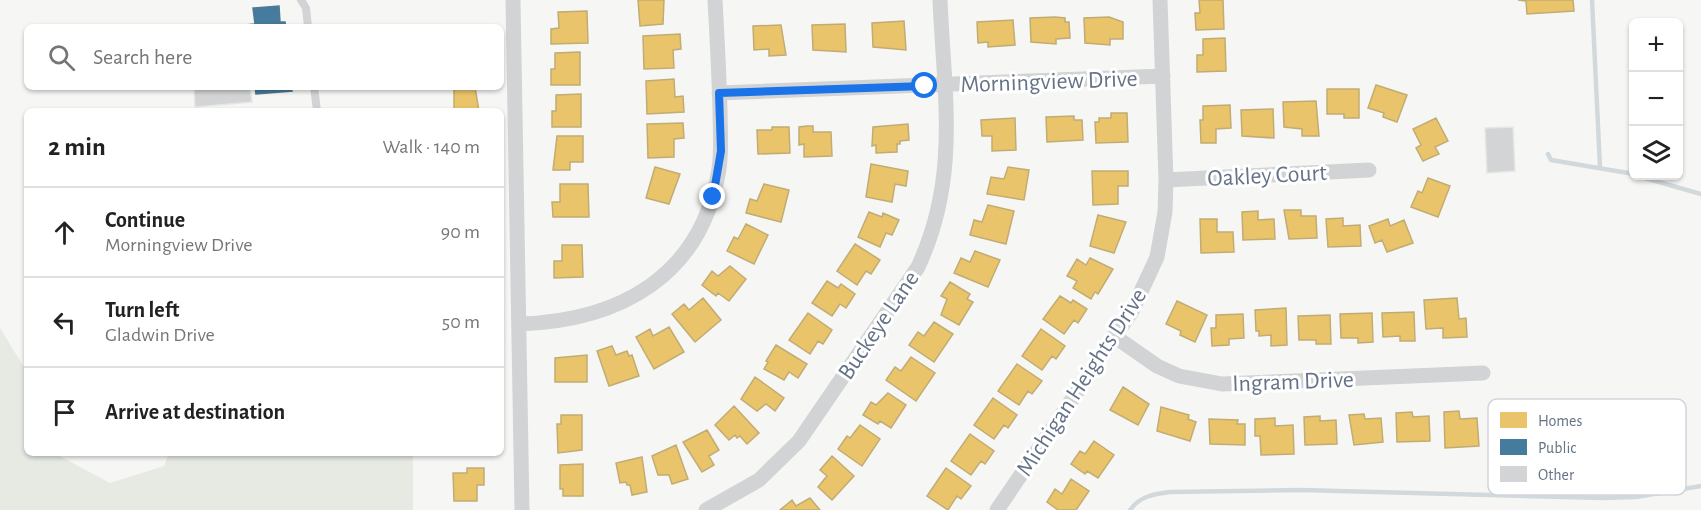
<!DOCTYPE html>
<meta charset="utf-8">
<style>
body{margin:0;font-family:"Alegreya Sans",sans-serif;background:#f2f2f2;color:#222}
.controls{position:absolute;right:18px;top:18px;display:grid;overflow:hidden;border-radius:9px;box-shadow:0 2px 4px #0004}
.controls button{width:54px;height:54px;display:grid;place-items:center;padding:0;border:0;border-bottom:2px solid #e0e0e0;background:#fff;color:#222;font:30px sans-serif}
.stop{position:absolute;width:18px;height:18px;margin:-14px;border:4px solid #1a73e8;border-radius:50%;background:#fff}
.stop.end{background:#1a73e8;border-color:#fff;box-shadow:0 2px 6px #0008}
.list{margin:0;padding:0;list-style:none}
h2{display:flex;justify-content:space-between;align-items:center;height:78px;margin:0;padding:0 24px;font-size:26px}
h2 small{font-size:20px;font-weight:400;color:#767676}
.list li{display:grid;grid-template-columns:39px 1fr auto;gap:18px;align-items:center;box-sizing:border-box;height:90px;padding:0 24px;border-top:2px solid #e0e0e0}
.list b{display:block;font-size:22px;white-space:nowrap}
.list p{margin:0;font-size:20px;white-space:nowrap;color:#767676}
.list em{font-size:20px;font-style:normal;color:#767676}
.icon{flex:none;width:33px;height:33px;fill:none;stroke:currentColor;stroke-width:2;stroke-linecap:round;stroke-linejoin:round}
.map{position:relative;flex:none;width:1701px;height:510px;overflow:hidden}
.search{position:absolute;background:#fff;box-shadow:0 2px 4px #0004;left:24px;top:24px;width:480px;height:66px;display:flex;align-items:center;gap:15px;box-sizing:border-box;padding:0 21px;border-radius:9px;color:#767676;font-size:22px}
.panel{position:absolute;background:#fff;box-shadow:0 2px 4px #0004;left:24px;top:108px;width:480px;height:348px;border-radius:9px}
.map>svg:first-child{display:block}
.green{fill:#e6eae3}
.homes{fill:#e9c46a;stroke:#c1ac73;stroke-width:1.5}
.public{fill:#457b9d;stroke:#4f7996;stroke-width:1.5}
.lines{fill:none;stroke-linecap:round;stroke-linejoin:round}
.stream{stroke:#d2d9dc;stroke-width:4.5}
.building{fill:#d3d4d5;stroke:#e6e6e5;stroke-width:1.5}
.lane{stroke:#d2d3d4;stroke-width:8}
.street{stroke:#d2d3d4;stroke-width:15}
.route{stroke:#1a73e8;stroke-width:8}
.labels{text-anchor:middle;stroke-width:6;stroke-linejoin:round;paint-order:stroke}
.street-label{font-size:24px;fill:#657387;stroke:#fff}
.key{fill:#fff;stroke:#d1d5db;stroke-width:1.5}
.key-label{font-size:16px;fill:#657387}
</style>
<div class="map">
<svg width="1701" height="510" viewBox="0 0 1701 510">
<rect width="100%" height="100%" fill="#f6f7f5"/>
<path class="green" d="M0,328L27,372V453H54L110,483L164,466L169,453H413V510H0Z"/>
<path class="homes" d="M638,0H664L663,24L640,26Z
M1199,0H1223L1224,29L1196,30L1195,13H1200Z
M1518,0H1573L1574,11L1527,14L1526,1Z
M587,11L588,43L551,44V29L559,28L558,12Z
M1055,17L1065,18V22H1069L1070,38L1056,39V44L1031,42L1030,18Z
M1109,17L1123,22V39H1110V45L1085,43L1084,18Z
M1013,20L1015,45L988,47V42L978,43L977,22Z
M904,21L906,50L873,47L872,23Z
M845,24L846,52L813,50L812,25Z
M781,25L786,55L769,56V49L754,50L753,26Z
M680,34L681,49L673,50L674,68L644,69L643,36Z
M1225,38L1226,71L1197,72V55H1203V39Z
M580,52V85H551V69H555V53Z
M674,79L675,97L683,96L684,112L647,114L646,81Z
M1376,85L1407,95L1397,122L1383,117L1384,113L1368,108Z
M454,87H475L479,111H454Z
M1327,89H1359V118H1344V114H1327Z
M581,94V127H552V111H556V95Z
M1316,101L1319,136H1302V129L1284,127L1283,102Z
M1230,105L1231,128L1216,129V143H1201L1200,120H1203V106Z
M1273,109L1274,138L1242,136L1241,110Z
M1111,113H1127L1128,142L1096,143L1095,122H1099V118H1111Z
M1074,116V120H1082L1083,140L1047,142L1046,117Z
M1015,118L1016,150L992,151V136H982L981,120Z
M1436,118L1448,141L1435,147L1439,154L1423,161L1416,148L1421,145L1413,129Z
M683,123L684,138L674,139V157L648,158L647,124Z
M908,124L909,140L900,141V144H897V152L876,153V145L872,146L873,127Z
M807,126H813V132H831L832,156L804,157V144L799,145V127Z
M772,127H789L790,153L758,154L757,130H772Z
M557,136H583V162H570V170H553Z
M871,164L908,171L906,186L895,184L892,202L866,197Z
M655,167L680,174L669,204L646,198Z
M1008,167L1029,170L1024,200L987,194L991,177L1004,179Z
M1092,171H1128V186H1118V204L1093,205Z
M1428,178L1450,186L1438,217L1411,207L1418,191L1422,193Z
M560,184H588L589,217H553L552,202H560Z
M764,184L789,190L781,222L746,213L750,199L757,201Z
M988,205L1014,211L1006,244L970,235L974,220L982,222Z
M1284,210H1301V216H1316L1317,238L1289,239Z
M1258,211V220L1274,219L1275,239L1243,240L1242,212Z
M869,212L882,217L883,213L899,220L892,235L886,233L880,247L858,237Z
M1098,215L1126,222L1114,253L1090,246Z
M1343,218V226L1360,225L1361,246L1328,247L1326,219Z
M1200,219H1217V232H1233L1234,252L1201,253Z
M1388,219L1390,226L1404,220L1413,243L1387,252L1382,240L1375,243L1369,226Z
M746,224L768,235L754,264L727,251L734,237L738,239Z
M855,244L880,260L871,274L866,271L857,285L837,271Z
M562,245H582L583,277L554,278V261H562Z
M975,251L1000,260L988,287L954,273L961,258L970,262Z
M1090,258L1113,269L1098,294L1095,292L1091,299L1073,288L1077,281L1067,276L1077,259L1086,265Z
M730,266L746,279L729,301L718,293L716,296L702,285L712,271L718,276Z
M827,281L838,288L841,284L855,294L846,308L840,304L832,316L812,303Z
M950,282L970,294L967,299L973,302L959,325L941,315L947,299L941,296Z
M1060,296L1071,303L1073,300L1087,309L1078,323L1074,320L1064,334L1043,319Z
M703,298L721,320L695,342L672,314L684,304L689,310Z
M1457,298L1459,319L1466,318L1467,337L1443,338V328L1426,329L1424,300Z
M1177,301L1207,315L1195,342L1180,335L1181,331L1166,324Z
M1286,308L1287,345L1271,346V335L1259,336V331H1256L1255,310Z
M1414,312L1415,341H1400V336L1383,337L1382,313Z
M808,313L832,330L823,344L818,341L810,354L789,340Z
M1372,313L1373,342L1358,343V338H1341L1340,314Z
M1243,314L1244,338L1229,339V345L1212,346L1211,328H1216V315Z
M1330,315L1331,344H1316V340H1299L1298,316Z
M934,322L953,334L934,362L909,345L918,332L924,336Z
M669,327L684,352L654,369L636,337L650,329L653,336Z
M1041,329L1065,346L1056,359L1052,356L1042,370L1022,356Z
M776,345L807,364L798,378L789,372L784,380L764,369L768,362L766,361Z
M612,346L616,355L627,351L629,356L632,355L639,376L609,386L597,351Z
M587,355V382H555V358Z
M911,357L935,373L916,401L886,380L895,367L901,371Z
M1017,364L1042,381L1032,394L1028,391L1019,405L998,391Z
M755,377L784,398L775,411L766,404L757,411L741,399Z
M1123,387L1149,404L1138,425L1110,410Z
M888,393L906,405L891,428L880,421L878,424L863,415L871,402L876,405Z
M993,398L1017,415L1008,428L1004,425L994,439L974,425Z
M734,406L759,433L747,444L740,436L737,438L735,435L729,440L715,425Z
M1161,407L1189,415L1188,419L1196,422L1190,441L1157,431Z
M1459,411L1460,419L1477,418L1479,446L1445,448L1444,412Z
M1412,412L1413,417L1429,416L1430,441L1397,442L1396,413Z
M1364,414L1365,419L1381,418L1383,442L1354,445L1349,415Z
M561,415H582V450L558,453L557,424H561Z
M1320,416V421L1336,420L1337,444L1305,445L1304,417Z
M1275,418V426L1293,425L1294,454L1261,455L1260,436H1255V419Z
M1209,419L1238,420L1237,424H1245V445L1210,444Z
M860,425L880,439L862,466L838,449L847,436L850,438Z
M707,430L719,450L709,456L714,465L702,472L683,442Z
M970,434L994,451L985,464L981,461L971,475L951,461Z
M1094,441L1114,455L1098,478L1087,471L1085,474L1071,464L1080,451L1085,454Z
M676,445L688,479L672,484L669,475H658L652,456Z
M832,456L854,476L832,500L818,487L827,476L820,470Z
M642,457L647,492L632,495L630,485H627L626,482L620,483L616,463Z
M583,464V496H563V489H560V465Z
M467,468H484V485H477V501H454L453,473H467Z
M946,468L971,486L961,499L957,496L948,510L927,496Z
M1071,479L1089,491L1076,510H1058L1047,502L1055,489L1062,494Z
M810,498L820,510H780L792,500L796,506Z"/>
<path class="public" d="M279,6L280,22H285L286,27H226L255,24L253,8Z
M255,87H291L292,91L256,94Z"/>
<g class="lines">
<path class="stream" d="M1592,0L1600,167
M1548,154L1551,160L1634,174
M1638,176L1701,194
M1130,510C1140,496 1154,494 1170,492L1301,490L1602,498L1636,497L1701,486"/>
</g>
<path class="building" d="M194,87H250L252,102L195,107Z
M1513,127L1515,171L1487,173L1485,128Z"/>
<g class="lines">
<path class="lane" d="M301,0L306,8L308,27
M314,87L317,111"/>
<path class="street" d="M513,0L522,510
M719,93L1163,76
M1166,180L1369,170
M519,324C620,321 702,276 719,169C722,149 720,129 720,110C719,73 717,36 715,0
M1114,336L1157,366L1179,376L1222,384L1483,373
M706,510L759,480L799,441L918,267C960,177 944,96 940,0
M997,510L1132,311L1157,257L1165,212L1166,180L1160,0"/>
</g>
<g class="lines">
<path class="route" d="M713,197L721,151L719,93L925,86"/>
</g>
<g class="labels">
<g class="street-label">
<text transform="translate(1049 81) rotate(-2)" y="8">Morningview Drive</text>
<text transform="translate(1267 175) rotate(-3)" y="8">Oakley Court</text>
<text transform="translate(878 325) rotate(-56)" y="8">Buckeye Lane</text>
<text transform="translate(1293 381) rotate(-2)" y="8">Ingram Drive</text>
<text transform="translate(1081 382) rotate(-57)" y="8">Michigan Heights Drive</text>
</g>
</g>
<rect x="1488" y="399" width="198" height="96" rx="9" class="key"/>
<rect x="1500" y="412" width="27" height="16" fill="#e9c46a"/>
<rect x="1500" y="439" width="27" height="16" fill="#457b9d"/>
<rect x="1500" y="466" width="27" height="16" fill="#d3d4d5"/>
<g class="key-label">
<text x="1538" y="426">Homes</text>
<text x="1538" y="453">Public</text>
<text x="1538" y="480">Other</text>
</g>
</svg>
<div class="controls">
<button>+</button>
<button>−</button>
<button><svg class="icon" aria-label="layers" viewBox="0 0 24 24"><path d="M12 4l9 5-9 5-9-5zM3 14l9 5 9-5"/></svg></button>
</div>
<div class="stop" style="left:925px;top:86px"></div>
<div class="stop end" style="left:713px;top:197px"></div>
<div class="search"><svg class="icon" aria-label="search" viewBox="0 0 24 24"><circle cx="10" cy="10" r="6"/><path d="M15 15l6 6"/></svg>Search here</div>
<section class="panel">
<h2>2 min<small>Walk · 140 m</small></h2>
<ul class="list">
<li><svg class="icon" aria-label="ahead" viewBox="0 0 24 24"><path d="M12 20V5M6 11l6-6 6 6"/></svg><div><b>Continue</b><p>Morningview Drive</p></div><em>90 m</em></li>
<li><svg class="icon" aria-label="left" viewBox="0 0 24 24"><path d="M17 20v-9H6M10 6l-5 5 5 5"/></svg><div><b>Turn left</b><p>Gladwin Drive</p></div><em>50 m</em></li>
<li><svg class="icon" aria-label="arrive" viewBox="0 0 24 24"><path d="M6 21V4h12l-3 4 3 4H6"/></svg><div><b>Arrive at destination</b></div></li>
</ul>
</section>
</div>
